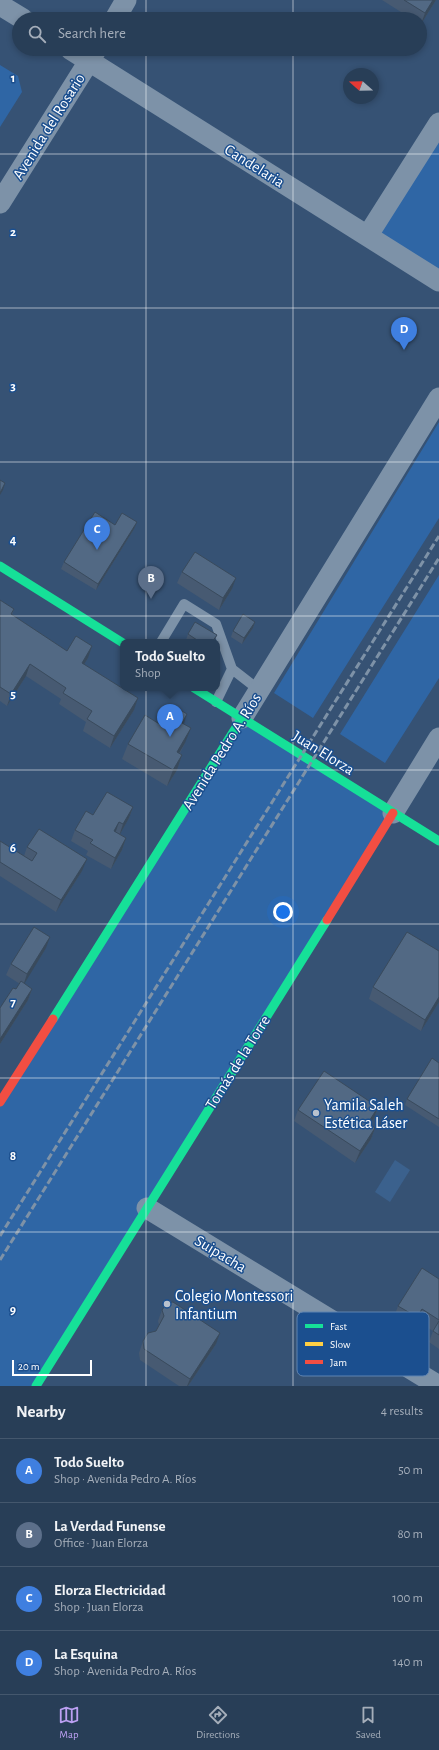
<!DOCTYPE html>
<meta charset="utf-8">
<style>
body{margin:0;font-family:"Alegreya Sans",sans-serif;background:#344961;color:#f1f3f6}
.compass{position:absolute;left:343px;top:68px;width:36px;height:36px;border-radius:50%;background:#283e57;box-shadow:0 2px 6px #0003;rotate:290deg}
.scale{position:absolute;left:12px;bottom:10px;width:80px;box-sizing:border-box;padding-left:4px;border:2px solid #fff;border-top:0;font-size:11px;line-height:14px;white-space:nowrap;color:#fff;-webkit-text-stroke:3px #1b4f8f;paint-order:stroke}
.you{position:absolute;left:283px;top:912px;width:14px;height:14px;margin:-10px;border:3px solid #fff;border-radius:50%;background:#1a73e8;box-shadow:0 0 0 6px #1a73e833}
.badge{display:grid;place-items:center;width:26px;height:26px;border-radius:50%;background:#bca0f2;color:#fff;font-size:13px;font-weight:700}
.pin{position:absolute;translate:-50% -33px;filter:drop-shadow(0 1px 2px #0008)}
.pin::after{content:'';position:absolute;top:21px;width:14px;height:12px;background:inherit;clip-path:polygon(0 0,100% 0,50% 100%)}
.popup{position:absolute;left:120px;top:639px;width:100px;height:52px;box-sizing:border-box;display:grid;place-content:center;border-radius:8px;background:#283e57;filter:drop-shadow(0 1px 3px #0005);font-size:13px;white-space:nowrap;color:#a5aeba}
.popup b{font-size:15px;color:#f1f3f6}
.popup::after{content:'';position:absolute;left:50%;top:100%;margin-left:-8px;border:8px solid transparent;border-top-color:#283e57}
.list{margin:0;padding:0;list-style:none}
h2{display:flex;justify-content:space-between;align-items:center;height:52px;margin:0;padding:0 16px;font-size:17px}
h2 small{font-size:13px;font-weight:400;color:#a5aeba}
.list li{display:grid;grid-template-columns:26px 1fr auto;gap:12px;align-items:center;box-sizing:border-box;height:64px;padding:0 16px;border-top:1px solid #44576d}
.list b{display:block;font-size:15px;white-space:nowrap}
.list p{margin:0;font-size:13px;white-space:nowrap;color:#a5aeba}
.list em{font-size:13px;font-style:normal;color:#a5aeba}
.icon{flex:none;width:22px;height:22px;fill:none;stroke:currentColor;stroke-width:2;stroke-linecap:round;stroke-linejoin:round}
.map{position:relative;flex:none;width:439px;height:1386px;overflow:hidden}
.search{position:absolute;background:#283e57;box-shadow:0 2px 6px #0003;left:12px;right:12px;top:12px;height:44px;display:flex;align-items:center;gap:10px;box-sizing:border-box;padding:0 14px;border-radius:22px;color:#a5aeba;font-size:15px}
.sheet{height:308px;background:#283e57}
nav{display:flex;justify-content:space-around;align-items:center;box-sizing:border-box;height:56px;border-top:1px solid #44576d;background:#283e57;font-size:11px;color:#a5aeba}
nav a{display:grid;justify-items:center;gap:2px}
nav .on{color:#bca0f2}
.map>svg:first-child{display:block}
.green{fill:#2f66a5}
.water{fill:#3b618d}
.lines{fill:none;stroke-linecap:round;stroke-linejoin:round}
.lane{stroke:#7d92a8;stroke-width:10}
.street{stroke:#7d92a8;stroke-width:21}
.fast{stroke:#16e098;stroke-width:9}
.jam{stroke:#f24e42;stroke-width:9}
.rail{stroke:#7e92a7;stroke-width:3;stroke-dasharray:7 3;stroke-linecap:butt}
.wall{fill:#475a72}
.shaded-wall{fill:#394a5c}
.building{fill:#526984;stroke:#394a5c}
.grid{fill:none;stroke:#fff;stroke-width:1;stroke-opacity:0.55}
.poi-dot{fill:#b9c2ce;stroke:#1b4f8f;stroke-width:1.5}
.labels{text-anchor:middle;stroke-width:3;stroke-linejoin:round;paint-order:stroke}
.street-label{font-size:16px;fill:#fff;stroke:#1b4f8f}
.poi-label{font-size:16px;fill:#fff;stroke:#1b4f8f;text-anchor:start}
.key{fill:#1b4f8f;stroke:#5f84b1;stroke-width:1}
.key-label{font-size:11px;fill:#fff}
.grid-label{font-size:13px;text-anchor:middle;font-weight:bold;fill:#fff;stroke:#1b4f8f;stroke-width:3;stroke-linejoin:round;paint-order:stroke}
</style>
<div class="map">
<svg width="439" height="1386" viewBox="0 0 439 1386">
<rect width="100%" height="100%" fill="#365274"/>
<path class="green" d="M0,65L18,76L22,92L0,127Z
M439,139V272L378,233Z
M439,422V518L313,718L274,693Z
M439,575V678L385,763L340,734Z
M242,718L393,813L36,1386H0V1102Z"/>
<path class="water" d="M395,1160L410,1170L390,1202L375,1192Z"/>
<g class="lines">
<path class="lane" d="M161,642L184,604L216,624L232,669L259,690
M216,702L232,669"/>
<path class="street" d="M0,5L23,19
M115,19L126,0
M70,49L439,281
M0,203L96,50
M368,235L439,123
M242,718L439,398
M393,813L439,738
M147,1208L439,1386"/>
<path class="fast" d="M0,566L123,643
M194,688L439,841
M53,1019L242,718
M36,1386L327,920"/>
<path class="jam" d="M327,920L393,813
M0,1102L53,1019"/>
<path class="rail" d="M0,1236L439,536
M0,1260L439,558"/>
</g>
<path class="wall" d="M382,0H436L421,24H420V19H412Z
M137,522L134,529L96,590L61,569L64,562L115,525Z
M182,572L232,589L219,610L177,583Z
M0,600L14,609L12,615L67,651L88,658L84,664L134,710L110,748L83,731L86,722L59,704L61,699L26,676L7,706L0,701Z
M255,622L253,628L242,644L231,637L233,631Z
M188,634L217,635L214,642H188L186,640Z
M184,724L185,743L180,753L182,755L177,770L167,786L122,759L128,744L161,725Z
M133,807L129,818L120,834L126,838L122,850L111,869L86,855L88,851L71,841L75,830L93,815Z
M0,841L24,856L27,847L82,871L56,912L0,876Z
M46,948L24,983L32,989L28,1000L0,1044V1008L16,989L20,984L6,975L11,964Z
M439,951V1002L421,1031L369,999L373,987Z
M439,1063V1127L405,1105L407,1099Z
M378,1107L374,1118L370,1124L375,1128L371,1139L355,1163L294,1121L298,1110Z
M439,1279V1349L429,1342L433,1331L417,1321L413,1329L394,1317L398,1306Z
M162,1310L216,1344L188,1386H179L140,1360L139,1353L143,1341L156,1331L159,1325L158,1321Z"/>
<path class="shaded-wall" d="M433,0H436L421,24L425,13Z
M5,483L3,490L0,495V493Z
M137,522L134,529L96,590L98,584Z
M236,578L232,589L219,610L223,598Z
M255,622L253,628L242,644L244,638Z
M92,646L88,658L78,674L82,663Z
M30,664L26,676L7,706L11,694Z
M138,698L134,710L110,748L114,736Z
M187,714L182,730V723Z
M191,728L185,743L171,767L177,752Z
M182,755L177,770L167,786L173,770Z
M133,807L129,818L119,836L123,824Z
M119,822L115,834L114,831Z
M126,838L122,850L111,869L115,858Z
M87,859L82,871L56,912L61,900Z
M50,937L46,948L23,986L27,974Z
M32,989L28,1000L0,1044V1039Z
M439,997V1002L421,1031L425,1020Z
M378,1107L374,1118L363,1134L368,1123Z
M375,1128L371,1139L355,1163L360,1151Z
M422,1309L417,1321L413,1329L417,1317Z
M220,1333L216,1344L188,1386H187L190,1379Z"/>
<path class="building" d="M404,0H433L425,13Z
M0,480L5,483L0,493Z
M95,512L115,525L122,513L137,522L98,584L64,562Z
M195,552L236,578L223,598L182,572Z
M0,600L14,609L11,614L67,651L76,636L92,646L82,663L138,698L114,736L87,719L92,711L63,693L66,688L30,664L11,694L0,687Z
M243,614L255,622L244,638L233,631Z
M195,622L217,635L212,642H200L188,634Z
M172,705L187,714L182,723L191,728L177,752L182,755L173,770L128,744L145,715L161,725Z
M107,792L133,807L123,824L119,822L114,831L126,838L115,858L90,843L93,840L75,830L86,811L93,815Z
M39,829L87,859L61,900L0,862V841L32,861L37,853L27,847Z
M34,927L50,937L27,974L11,964Z
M407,932L439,951V997L425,1020L373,987Z
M21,981L32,989L0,1039V1008L13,988L16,989Z
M432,1058L439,1063V1119L407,1099Z
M324,1071L378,1107L368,1123L375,1128L360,1151L298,1110Z
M422,1268L439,1279V1320L422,1309L417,1317L398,1306Z
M173,1302L220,1333L190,1379L144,1349L143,1341L148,1333L156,1331L164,1316L162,1310L167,1303Z
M439,1321V1335L433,1331Z"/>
<path class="grid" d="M146,0V19M293,0V19M146,49V1386M293,49V1386M0,154H439M0,308H439M0,462H439M0,616H439M0,770H439M0,924H439M0,1078H439M0,1232H439"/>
<g class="poi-dot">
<circle cx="316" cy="1113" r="4"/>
<circle cx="167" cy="1304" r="4"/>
</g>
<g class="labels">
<g class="street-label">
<text transform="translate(48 126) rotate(-58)" y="6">Avenida del Rosario</text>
<text transform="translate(255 165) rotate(32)" y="6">Candelaria</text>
<text transform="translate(221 751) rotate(-58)" y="6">Avenida Pedro A. Ríos</text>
<text transform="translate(324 752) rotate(32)" y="6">Juan Elorza</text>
<text transform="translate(237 1062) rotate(-58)" y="6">Tomás de la Torre</text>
<text transform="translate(221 1253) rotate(31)" y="6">Suipacha</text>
</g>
<g class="poi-label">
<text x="324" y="1110">Yamila Saleh<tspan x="324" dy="18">Estética Láser</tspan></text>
<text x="175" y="1301">Colegio Montessori<tspan x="175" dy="18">Infantium</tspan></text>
</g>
</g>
<rect x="297" y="1312" width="132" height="64" rx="6" class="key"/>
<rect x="305" y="1324" width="18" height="4" fill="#16e098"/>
<rect x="305" y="1342" width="18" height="4" fill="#ffcf43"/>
<rect x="305" y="1360" width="18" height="4" fill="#f24e42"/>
<g class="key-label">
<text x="330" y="1330">Fast</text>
<text x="330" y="1348">Slow</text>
<text x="330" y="1366">Jam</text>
</g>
<g class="grid-label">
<text x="13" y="82">1</text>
<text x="13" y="236">2</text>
<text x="13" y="390">3</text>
<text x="13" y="544">4</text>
<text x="13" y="698">5</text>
<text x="13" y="852">6</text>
<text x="13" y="1006">7</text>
<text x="13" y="1160">8</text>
<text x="13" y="1314">9</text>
</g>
</svg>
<svg class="compass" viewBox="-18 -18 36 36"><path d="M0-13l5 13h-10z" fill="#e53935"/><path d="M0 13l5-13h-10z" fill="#a5aeba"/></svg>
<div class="scale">20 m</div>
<div class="you"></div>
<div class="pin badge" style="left:170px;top:737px;background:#3f7fe0">A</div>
<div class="popup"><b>Todo Suelto</b>Shop</div>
<div class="pin badge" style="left:151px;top:599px;background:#5c6f8a">B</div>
<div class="pin badge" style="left:97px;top:550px;background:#3f7fe0">C</div>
<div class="pin badge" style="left:404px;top:350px;background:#3f7fe0">D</div>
<div class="search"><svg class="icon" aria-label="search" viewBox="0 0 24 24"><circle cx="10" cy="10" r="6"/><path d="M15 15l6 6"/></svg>Search here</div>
</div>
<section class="sheet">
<h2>Nearby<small>4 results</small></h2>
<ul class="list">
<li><span class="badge" style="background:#3f7fe0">A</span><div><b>Todo Suelto</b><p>Shop · Avenida Pedro A. Ríos</p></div><em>50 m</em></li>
<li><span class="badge" style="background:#5c6f8a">B</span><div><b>La Verdad Funense</b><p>Office · Juan Elorza</p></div><em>80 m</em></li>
<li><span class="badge" style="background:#3f7fe0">C</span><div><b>Elorza Electricidad</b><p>Shop · Juan Elorza</p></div><em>100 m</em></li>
<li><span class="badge" style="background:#3f7fe0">D</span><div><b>La Esquina</b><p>Shop · Avenida Pedro A. Ríos</p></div><em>140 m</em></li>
</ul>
</section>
<nav>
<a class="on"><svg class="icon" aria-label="map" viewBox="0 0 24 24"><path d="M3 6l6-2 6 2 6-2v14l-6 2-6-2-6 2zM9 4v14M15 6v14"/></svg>Map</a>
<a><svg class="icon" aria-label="directions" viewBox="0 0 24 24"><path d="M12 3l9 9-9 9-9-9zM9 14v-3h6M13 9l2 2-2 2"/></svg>Directions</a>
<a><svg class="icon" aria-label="saved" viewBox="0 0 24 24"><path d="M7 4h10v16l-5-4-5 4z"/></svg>Saved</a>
</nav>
